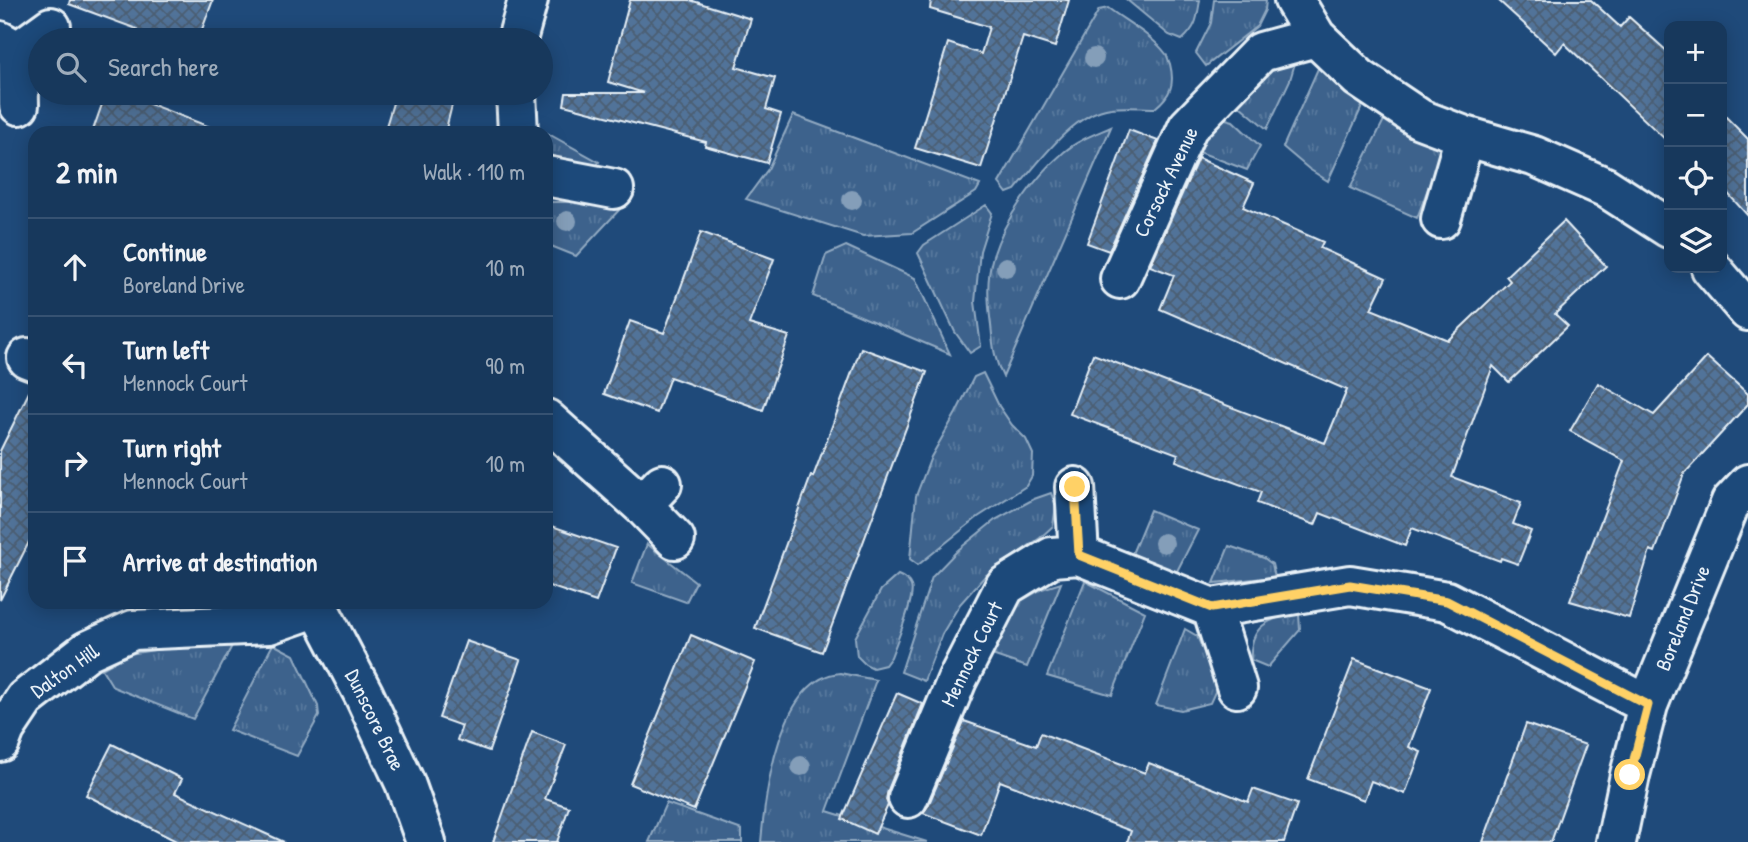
<!DOCTYPE html>
<meta charset="utf-8">
<style>
body{margin:0;font-family:"Patrick Hand",sans-serif;background:#244365;color:#f1f3f6}
.controls{position:absolute;right:21px;top:21px;display:grid;overflow:hidden;border-radius:14px;box-shadow:0 4px 18px #0003}
.controls button{width:63px;height:63px;display:grid;place-items:center;padding:0;border:0;border-bottom:2px solid #365272;background:#17385c;color:#f1f3f6;font:35px sans-serif}
.stop{position:absolute;width:21px;height:21px;margin:-16px;border:5px solid #ffd166;border-radius:50%;background:#fff}
.stop.end{background:#ffd166;border-color:#fff;box-shadow:0 2px 7px #0008}
.list{margin:0;padding:0;list-style:none}
h2{display:flex;justify-content:space-between;align-items:center;height:91px;margin:0;padding:0 28px;font-size:30px}
h2 small{font-size:23px;font-weight:400;color:#9eacbb}
.list li{display:grid;grid-template-columns:46px 1fr auto;gap:21px;align-items:center;box-sizing:border-box;height:98px;padding:0 28px;border-top:2px solid #365272}
.list b{display:block;font-size:26px;white-space:nowrap}
.list p{margin:0;font-size:23px;white-space:nowrap;color:#9eacbb}
.list em{font-size:23px;font-style:normal;color:#9eacbb}
.icon{flex:none;width:38px;height:38px;fill:none;stroke:currentColor;stroke-width:2;stroke-linecap:round;stroke-linejoin:round}
.map{position:relative;flex:none;width:1748px;height:842px;overflow:hidden}
.search{position:absolute;background:#17385c;box-shadow:0 4px 18px #0003;left:28px;top:28px;width:525px;height:77px;display:flex;align-items:center;gap:18px;box-sizing:border-box;padding:0 24px;border-radius:38px;color:#9eacbb;font-size:26px}
.panel{position:absolute;background:#17385c;box-shadow:0 4px 18px #0003;left:28px;top:126px;width:525px;height:483px;border-radius:21px}
.map>svg:first-child{display:block}
.grass{fill:url(#grass-tufts);stroke:#92aac2;stroke-width:2}
.building{fill:url(#building-cross-hatch);stroke:#e8f1f8;stroke-width:2}
.lines{fill:none;stroke-linecap:round;stroke-linejoin:round}
.minor-casing{stroke:#e8f1f8;stroke-width:44}
.minor{stroke:#1f4a7a;stroke-width:38}
.tree{fill:#849eb9}
.route{stroke:#ffd166;stroke-width:9}
.labels{text-anchor:middle;stroke-width:5;stroke-linejoin:round;paint-order:stroke}
.street-label{font-size:21px;fill:#e8f1f8;stroke:#1f4a7a}
</style>
<div class="map">
<svg width="1748" height="842" viewBox="0 0 1748 842">
<defs>
<pattern id="grass-tufts" width="24" height="20" patternUnits="userSpaceOnUse" patternTransform="scale(1.75)"><rect width="24" height="20" fill="#3c628c"/><path d="M3 7l-1-3M5 7V3M7 7l1-3M15 17l-1-3M17 17v-4M19 17l1-3" fill="none" stroke="#58799d"/></pattern>
<pattern id="building-cross-hatch" width="8" height="8" patternUnits="userSpaceOnUse" patternTransform="scale(1.75)"><rect width="8" height="8" fill="#517399"/><path d="M0 0l8 8M0 8l8-8" fill="none" stroke="#4c5e72"/></pattern>
</defs>
<rect width="100%" height="100%" fill="#1f4a7a"/>
<filter id="ink" filterUnits="userSpaceOnUse"><feTurbulence type="fractalNoise" baseFrequency=".0143" numOctaves="2"/><feDisplacementMap in="SourceGraphic" scale="14" xChannelSelector="R" yChannelSelector="G"/><feConvolveMatrix kernelMatrix="1 2 1 2 8 2 1 2 1" color-interpolation-filters="sRGB"/></filter>
<g filter="url(#ink)">
<path class="grass" d="M1127,0H1200C1197,18 1197,27 1182,40L1169,35Z
M1214,0H1266L1265,10L1257,26L1206,66L1196,53L1211,23Z
M1108,8C1125,21 1153,36 1166,54C1168,57 1168,60 1170,64C1175,84 1171,95 1155,108C1141,108 1125,106 1111,108C1074,112 1038,163 1015,190L1007,193L999,183L1099,10Z
M1295,63L1290,80L1267,129L1234,101L1267,72Z
M1320,64L1365,100L1328,181L1309,169L1283,147Z
M793,115L980,185L976,192L912,233L863,236L746,199L768,169Z
M1215,116L1233,121L1260,146L1247,170L1194,150Z
M1385,118L1444,145L1417,218L1350,188Z
M536,127L599,162L595,169L556,166L546,157V133H536Z
M1111,127L1003,377C994,358 993,346 991,325C988,303 986,279 993,256C1005,218 1034,178 1064,152C1078,140 1095,134 1111,127Z
M551,202H576L621,208L576,256L546,244V208Z
M986,205L992,213L980,251L975,302L981,346L970,353L955,332L918,253L924,245Z
M846,246L915,278L950,354L813,296L826,255Z
M983,373L999,406L1012,425L1026,439L1033,454L1032,476L1026,486L978,517L918,565L910,559L916,496L931,457L956,413L974,377Z
M1051,493L1056,506L1053,526L1040,538L985,576L960,604L942,634L924,681L901,672L932,577L958,550L995,520L1034,499Z
M1150,510L1198,530L1174,577L1129,561Z
M647,544L696,582L686,602L632,583Z
M1229,546L1264,558L1272,564L1275,577L1214,583Z
M898,575C903,577 909,580 911,586C916,597 896,643 891,657L885,665L873,668L865,664L857,656L855,638L881,590Z
M1085,581L1145,612L1112,695L1047,676Z
M1061,583L1027,667L983,652L1009,608L1042,589Z
M1299,614L1300,630L1268,667L1251,660C1249,627 1268,617 1299,614Z
M1185,629L1197,636L1216,680L1215,692L1210,703L1181,710L1156,705Z
M233,644L193,719L113,687L102,669L129,654L167,648Z
M273,644L294,655L318,706L319,716L297,756L229,730Z
M840,673L876,680L827,811L927,842H761C765,794 779,678 840,673Z
M666,803L742,830V842H649Z"/>
<path class="building" d="M70,0H213L198,40H133L137,29L69,4Z
M630,0H690L751,19L736,67L775,78L766,109L781,114L767,163L705,146L706,142L564,105L566,93H644L608,82Z
M931,0H1069L1055,47L1023,37L981,168L915,148L948,43L981,54L989,27L930,9Z
M1498,0H1591L1620,27L1629,17L1669,53V143L1564,43L1556,53Z
M106,93H121L218,130L217,133H92Z
M396,93H455L445,133H384Z
M1722,113L1748,139V216L1722,187Z
M1129,130L1158,141L1109,251L1087,243Z
M1198,158L1254,183L1243,207L1323,242L1320,248L1386,278L1371,309L1448,340L1510,281L1506,276L1564,221L1606,266L1555,314L1568,326L1509,382L1493,366L1452,477L1521,503L1513,524L1531,531L1518,564L1501,558L1500,561L1412,528L1405,546L1320,513L1315,525L1257,503L1261,492L1176,461L1178,454L1070,414L1093,354L1325,443L1347,390L1160,309L1174,275L1150,266Z
M701,232L774,259L749,324L789,336L763,410L670,377L657,413L604,394L630,321L664,333Z
M861,348L927,372L822,652L755,628L811,476L813,477Z
M1707,357L1748,394V404L1684,474L1655,552L1650,550L1629,618L1570,601L1588,551L1589,552L1624,461L1570,431L1598,383L1654,415Z
M34,382L35,530L0,600V451Z
M546,524L616,548L596,602L546,585Z
M691,635L755,662L694,810L630,784Z
M466,641L521,660L489,751L457,740L462,726L439,718Z
M1354,659L1431,688L1409,747L1421,752L1405,794L1371,781L1364,800L1308,779Z
M897,693L923,704L888,790L886,800L888,805L875,834L842,819Z
M964,721L1036,746L1041,733L1145,773L1149,763L1248,802L1253,789L1297,804L1284,842H1127L1131,831L1000,781L981,835L923,813L928,806Z
M1526,724L1586,745L1551,842H1483Z
M532,732L566,745L545,799L569,807L557,842H493Z
M112,744L182,779L175,793L284,842H178L86,795Z"/>
<g class="lines">
<defs>
<path id="minor" d="M1294,0L1316,37
M517,40L528,0
M0,41L18,51L19,105
M18,51L51,27
M516,93L518,133
M546,176L614,189
M1441,219L1465,136
M1711,268L1748,311
M1120,279L1188,127L1261,52L1316,37L1359,78L1420,119L1465,136L1534,156L1605,187L1669,228
M27,358L35,361
M546,419L642,505L662,484
M1075,487L1079,555
M642,505L675,539
M320,602L318,607L364,695L405,783L426,842
M1212,608L1237,688
M0,742L5,729L25,699L87,651L133,630L269,624L318,607
M908,798L957,680L1005,586L1052,557L1079,555L1212,608L1350,585L1447,601L1648,705
M1616,842L1630,775L1648,705L1731,502L1748,484"/>
</defs>
<use href="#minor" class="minor-casing"/>
<use href="#minor" class="minor"/>
</g>
<g class="tree">
<circle cx="1094" cy="58" r="10"/>
<circle cx="852" cy="200" r="10"/>
<circle cx="567" cy="221" r="10"/>
<circle cx="1006" cy="267" r="10"/>
<circle cx="1164" cy="543" r="10"/>
<circle cx="801" cy="766" r="10"/>
</g>
</g>
<g class="lines" filter="url(#ink)">
<path class="route" d="M1075,487L1079,555L1212,608L1350,585L1447,601L1648,705L1630,775"/>
</g>
<g class="labels">
<g class="street-label">
<text transform="translate(1166 182) rotate(-64)" y="7">Corsock Avenue</text>
<text transform="translate(1683 618) rotate(-68)" y="7">Boreland Drive</text>
<text transform="translate(972 654) rotate(-64)" y="7">Mennock Court</text>
<text transform="translate(65 671) rotate(-35)" y="7">Dalton Hill</text>
<text transform="translate(375 720) rotate(64)" y="7">Dunscore Brae</text>
</g>
</g>
</svg>
<div class="controls">
<button>+</button>
<button>−</button>
<button><svg class="icon" aria-label="locate" viewBox="0 0 24 24"><circle cx="12" cy="12" r="6"/><path d="M12 2v4M12 18v4M2 12h4M18 12h4"/></svg></button>
<button><svg class="icon" aria-label="layers" viewBox="0 0 24 24"><path d="M12 4l9 5-9 5-9-5zM3 14l9 5 9-5"/></svg></button>
</div>
<div class="stop" style="left:1630px;top:775px"></div>
<div class="stop end" style="left:1075px;top:487px"></div>
<div class="search"><svg class="icon" aria-label="search" viewBox="0 0 24 24"><circle cx="10" cy="10" r="6"/><path d="M15 15l6 6"/></svg>Search here</div>
<section class="panel">
<h2>2 min<small>Walk · 110 m</small></h2>
<ul class="list">
<li><svg class="icon" aria-label="ahead" viewBox="0 0 24 24"><path d="M12 20V5M6 11l6-6 6 6"/></svg><div><b>Continue</b><p>Boreland Drive</p></div><em>10 m</em></li>
<li><svg class="icon" aria-label="left" viewBox="0 0 24 24"><path d="M17 20v-9H6M10 6l-5 5 5 5"/></svg><div><b>Turn left</b><p>Mennock Court</p></div><em>90 m</em></li>
<li><svg class="icon" aria-label="right" viewBox="0 0 24 24"><path d="M7 20v-9h11M14 6l5 5-5 5"/></svg><div><b>Turn right</b><p>Mennock Court</p></div><em>10 m</em></li>
<li><svg class="icon" aria-label="arrive" viewBox="0 0 24 24"><path d="M6 21V4h12l-3 4 3 4H6"/></svg><div><b>Arrive at destination</b></div></li>
</ul>
</section>
</div>
